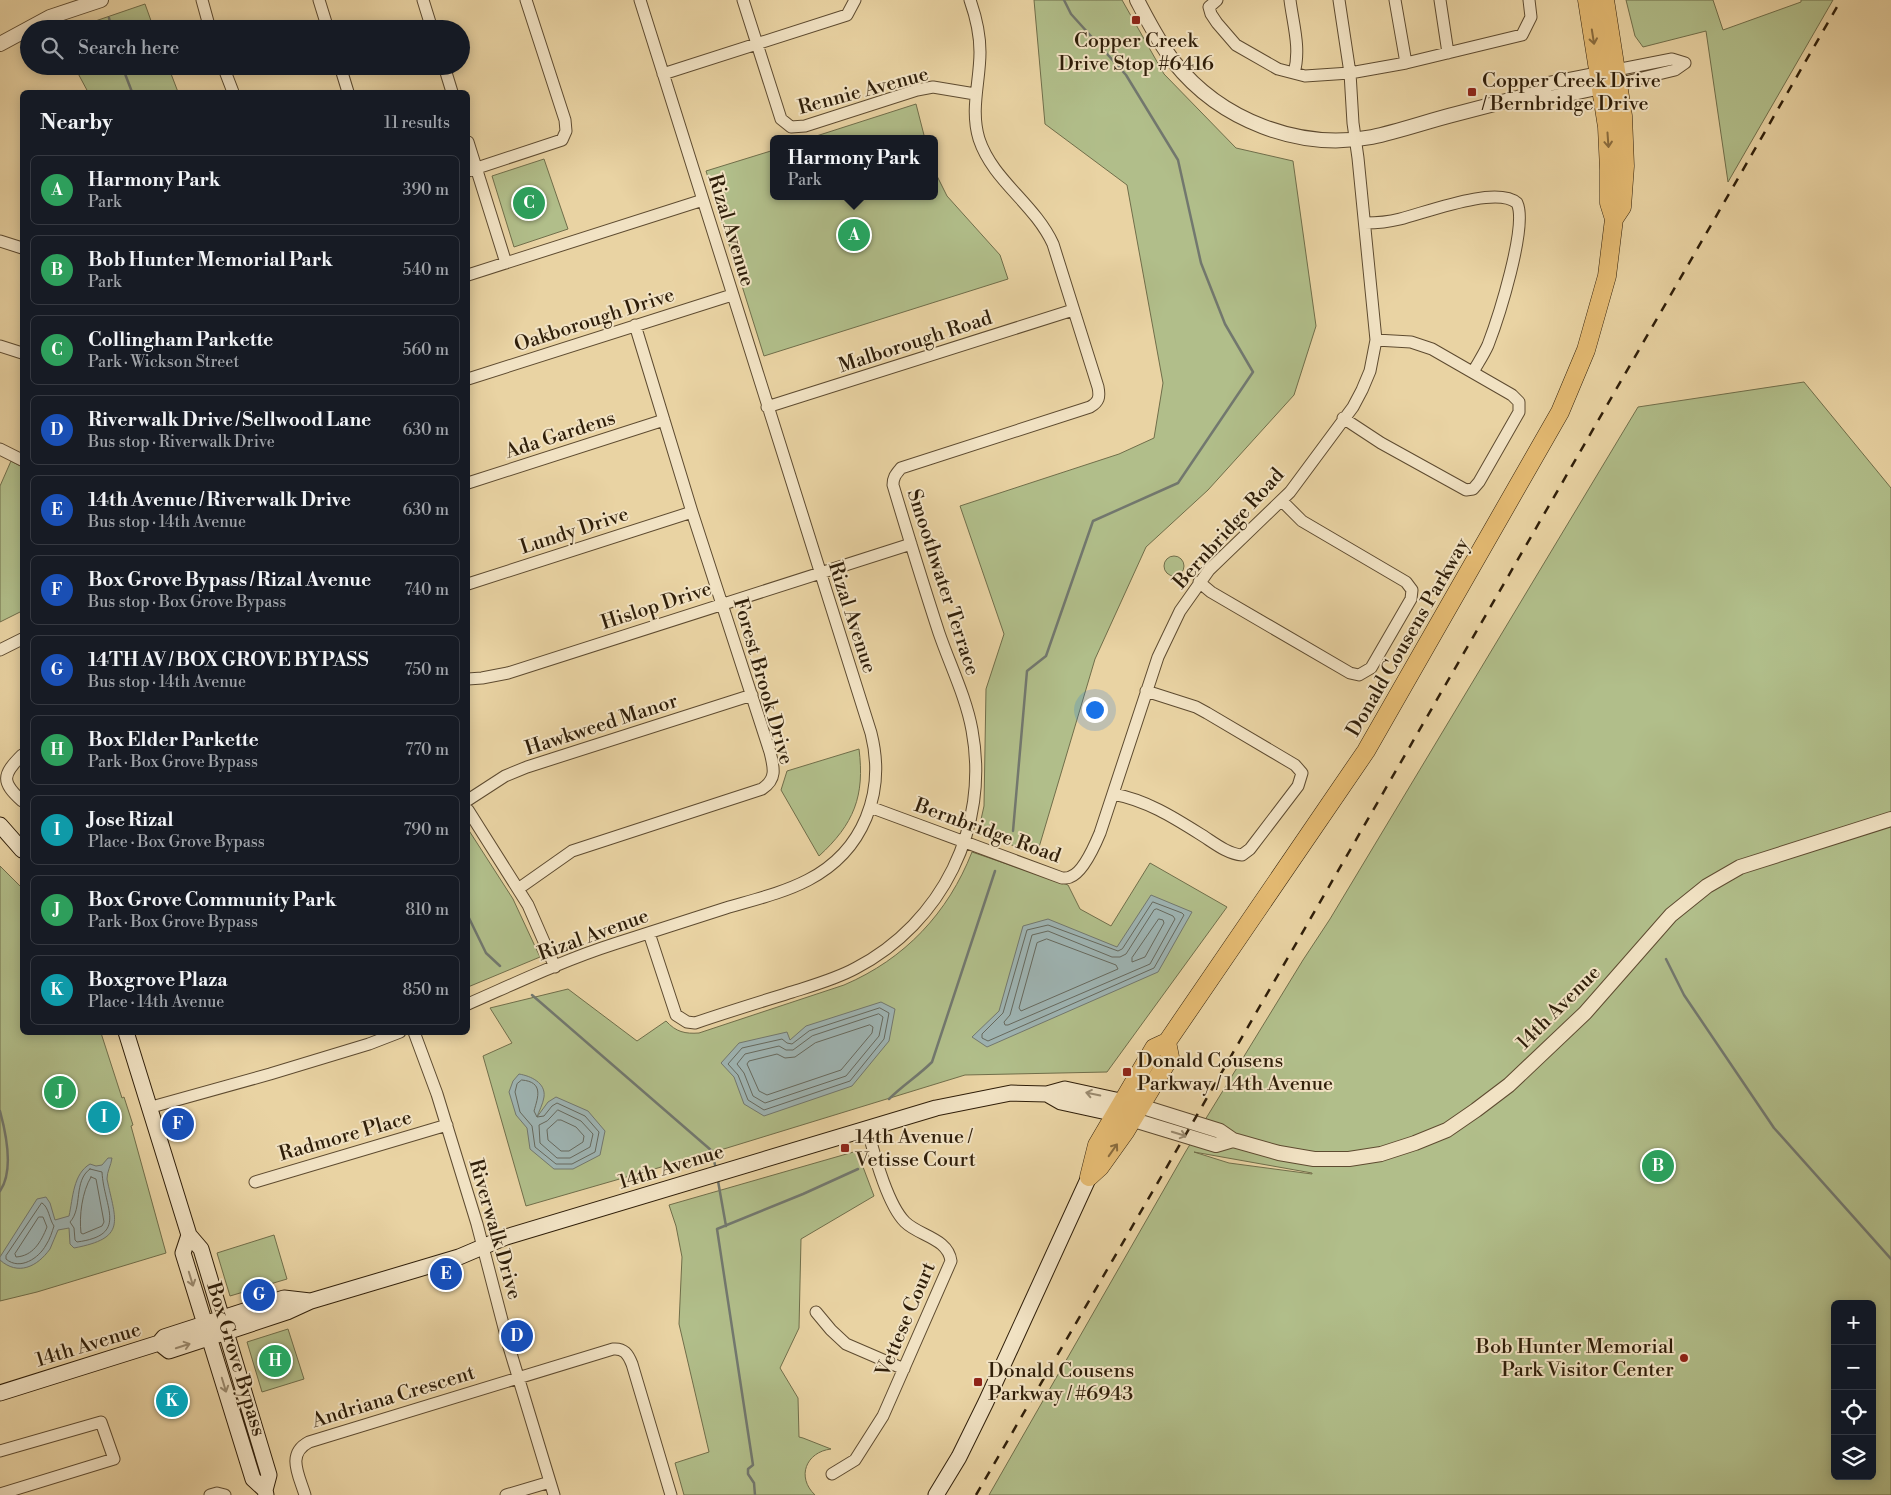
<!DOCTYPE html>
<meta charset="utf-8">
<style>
body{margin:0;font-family:"Libre Bodoni",serif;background:#20242c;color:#f1f3f6}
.controls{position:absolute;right:15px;bottom:15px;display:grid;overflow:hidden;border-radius:8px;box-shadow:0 2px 12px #0003}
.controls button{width:45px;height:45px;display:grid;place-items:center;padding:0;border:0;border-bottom:1px solid #363941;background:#171b24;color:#f1f3f6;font:25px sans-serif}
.you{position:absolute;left:1094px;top:709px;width:18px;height:18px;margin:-12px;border:4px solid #fff;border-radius:50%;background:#1a73e8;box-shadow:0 0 0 8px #1a73e833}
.badge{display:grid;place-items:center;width:32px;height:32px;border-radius:50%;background:#0b8043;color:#fff;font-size:16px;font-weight:700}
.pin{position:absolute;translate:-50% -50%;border:2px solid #fff;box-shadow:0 1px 5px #0006}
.popup{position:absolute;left:770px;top:135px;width:168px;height:65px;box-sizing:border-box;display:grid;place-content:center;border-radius:8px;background:#171b24;filter:drop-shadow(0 1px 4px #0005);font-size:16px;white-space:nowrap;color:#9ea1a6}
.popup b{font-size:19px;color:#f1f3f6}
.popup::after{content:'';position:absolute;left:50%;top:100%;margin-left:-10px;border:10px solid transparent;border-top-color:#171b24}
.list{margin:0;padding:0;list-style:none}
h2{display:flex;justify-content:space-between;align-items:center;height:65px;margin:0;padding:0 20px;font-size:21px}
h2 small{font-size:16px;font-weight:400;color:#9ea1a6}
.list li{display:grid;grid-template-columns:32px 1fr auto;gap:15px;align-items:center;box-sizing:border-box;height:70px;margin:0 10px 10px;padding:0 10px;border:1px solid #363941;border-radius:8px}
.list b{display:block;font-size:19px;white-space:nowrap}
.list p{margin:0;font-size:16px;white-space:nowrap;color:#9ea1a6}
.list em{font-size:16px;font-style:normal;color:#9ea1a6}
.icon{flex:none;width:28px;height:28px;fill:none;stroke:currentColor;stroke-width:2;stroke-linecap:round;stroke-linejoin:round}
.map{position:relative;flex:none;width:1891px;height:1495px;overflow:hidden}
.search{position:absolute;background:#171b24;box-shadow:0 2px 12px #0003;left:20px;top:20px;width:450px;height:55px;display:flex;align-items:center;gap:12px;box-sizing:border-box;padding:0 18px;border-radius:28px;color:#9ea1a6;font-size:19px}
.panel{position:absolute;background:#171b24;box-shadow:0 2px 12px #0003;left:20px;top:90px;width:450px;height:945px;border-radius:8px}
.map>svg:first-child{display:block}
.green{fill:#b1be8a;stroke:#706e4a;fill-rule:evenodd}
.water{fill:#9eb4b3;stroke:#72786f}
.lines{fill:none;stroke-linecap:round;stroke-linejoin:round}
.shore{stroke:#66695e;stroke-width:1}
.stream{stroke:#72786f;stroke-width:2.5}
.minor-casing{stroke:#5e4b30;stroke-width:13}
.tertiary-casing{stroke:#5e4b30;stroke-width:16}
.secondary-casing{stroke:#2f1e09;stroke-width:17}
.primary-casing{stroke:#2f1e09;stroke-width:19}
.minor{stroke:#f1e2c3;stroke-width:11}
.tertiary{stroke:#f1e2c3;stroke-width:14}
.secondary{stroke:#f1e2c3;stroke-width:15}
.primary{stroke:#e4ba72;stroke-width:18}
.rail{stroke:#2f1e09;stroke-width:2.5;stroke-dasharray:9 9;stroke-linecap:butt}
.oneway{stroke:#8a6c3e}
.oneway2{stroke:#9a8a6f}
.poi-dot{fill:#8f2418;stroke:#f1e2c3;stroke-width:2}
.labels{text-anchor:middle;stroke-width:4;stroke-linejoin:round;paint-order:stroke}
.poi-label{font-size:20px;fill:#2f1e09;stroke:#f1e2c3;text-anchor:start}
.street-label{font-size:20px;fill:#2f1e09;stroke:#f1e2c3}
</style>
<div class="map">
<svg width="1891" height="1495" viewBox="0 0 1891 1495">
<rect width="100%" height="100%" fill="#e9d3a3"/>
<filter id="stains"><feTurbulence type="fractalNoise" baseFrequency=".004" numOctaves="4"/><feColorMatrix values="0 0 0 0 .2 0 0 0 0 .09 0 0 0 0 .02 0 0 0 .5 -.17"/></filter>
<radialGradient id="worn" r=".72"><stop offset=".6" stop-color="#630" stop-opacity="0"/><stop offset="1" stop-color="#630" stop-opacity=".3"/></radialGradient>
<path class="green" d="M1034,0H1122L1164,74L1236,148L1293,161L1316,326L1294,395L1208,490L1146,547L1095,659L1037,854L978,833L984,806L986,689L1004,634L960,506L1119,454L1154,438L1163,383L1127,185L1045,124Z
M1626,0H1713L1723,30L1801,2V0H1833L1728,182L1706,31L1643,47L1635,36Z
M145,4L154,29H72Z
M74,66H168L178,92H88Z
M916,104L925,139H807Z
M774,150V196H934V170L947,196L1000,255L1008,279L764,356L706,171Z
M544,159L568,229L514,247L492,176Z
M1804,382L1891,488V1495H989L1186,1151L1303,960L1330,919L1638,407ZM1194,1152L1312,1173V1174L1229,1163ZM1835,1304H1872V1476H1835Z
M11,461L22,467V611L0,622V486Z
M1164 566a10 10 0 1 1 20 0a10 10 0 1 1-20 0Z
M859,749C865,796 854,824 819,856L781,790L787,771Z
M468,829L513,899L540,957L468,987Z
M972,852L1068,885L1080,909L1111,926L1150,863L1227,907L1107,1072L965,1075L727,1148L526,1206L483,1056L512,1043L490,1008L568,989L637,1041L666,1021C676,1032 685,1034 699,1033L844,985C905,959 948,913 972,852Z
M0,866L22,888V1032L101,1033L122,1098L124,1097L133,1125L131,1126L166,1253L37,1292L0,1301Z
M857,1151L874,1196L801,1239L799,1328L780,1368L798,1398L799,1437L803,1438L831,1449C806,1452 796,1477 815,1495H684L675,1463L709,1452L679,1324L682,1257L676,1226L669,1205Z
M274,1235L287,1279L230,1296L217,1253Z
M288,1329L304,1379L262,1392L247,1342Z"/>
<path class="water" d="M1151,895L1192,912L1158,972L987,1047L972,1037L999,1011L1023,926L1048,919L1117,947Z
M881,1002L895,1009L889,1041L852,1086L764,1116L744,1104L734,1077L721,1063L739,1043L787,1032L790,1040L806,1026Z
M519,1074C531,1076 546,1083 544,1097C543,1104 539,1111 537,1117L548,1102L556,1097L588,1111L605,1131L600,1155L573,1169H554L530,1149L527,1128L516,1115L509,1092L513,1081Z
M108,1158H112C111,1166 107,1171 107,1179C116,1222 127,1238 74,1248L70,1244L69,1228L58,1230C55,1236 53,1243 50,1249C37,1267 18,1276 0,1260V1257L37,1199L46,1197L50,1203L55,1220L69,1216C73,1198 73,1174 90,1164L96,1166L102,1165Z"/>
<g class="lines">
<path class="shore" d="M1153,902L1182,913L1184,915L1154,968L988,1041L982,1038V1034L1003,1013L1027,930L1048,925L1118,951L1122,949Z
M1157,909L1173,916L1175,919L1150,964L1008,1025H1005L1004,1022L1010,1015L1032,935L1048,931L1112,957H1120L1126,954L1154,910Z
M1159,919L1163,920L1164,923L1145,957L1132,962V958Z
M1047,939L1116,965L1118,969L1021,1011L1019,1008L1037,943Z
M880,1008L889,1013L884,1039L850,1081L764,1110L748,1100L738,1075L728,1064L742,1048L782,1039L787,1043L792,1044L809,1031Z
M879,1014L883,1017L879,1036L846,1076L765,1103L753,1096L744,1073L737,1064L745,1054L779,1046L786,1050H793L812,1036Z
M870,1025L873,1027L872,1033L841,1070L767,1095L759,1091L747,1064L749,1061L777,1054L785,1058L795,1057L815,1043Z
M522,1080C544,1082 538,1097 534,1111L537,1117L544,1116L552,1106L557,1103L585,1116L599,1132L595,1152L572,1164H556L535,1147L532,1126L520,1112L515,1092L517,1084Z
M558,1110L581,1121L593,1134L590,1147L570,1158H557L540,1143L539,1125L547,1121Z
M558,1120H561L576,1127L584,1136L583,1142L569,1151H561L548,1140L547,1130Z
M90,1169L102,1172C104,1208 129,1235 77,1242L75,1240L74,1228L70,1222C83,1208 73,1181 90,1169Z
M91,1177L96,1179L104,1222L102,1226L83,1234L81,1233C79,1216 82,1192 91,1177Z
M42,1203C49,1207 49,1219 54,1226C52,1232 50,1239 46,1245C39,1258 20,1271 6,1259V1256Z
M39,1217H43L47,1227C41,1242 33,1256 16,1257L15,1254Z"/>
<path class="stream" d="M109,18L112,29
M122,66L132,92
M1013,831L1027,671L1046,656L1093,521L1178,483L1253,372L1225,324L1201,263L1178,160L1126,75L1071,14L1064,0
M468,916L486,953L500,966
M1666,959L1684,995L1774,1128L1891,1259
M532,995L712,1151L715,1165
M889,1099C903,1085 918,1076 932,1062L995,871
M0,1111C6,1133 14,1171 0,1191
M718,1181L726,1226
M755,1495L754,1483L748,1474V1469L753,1465L717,1229L803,1194L858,1169"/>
<defs>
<path id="minor" d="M202,0L210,29
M319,0L328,29
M423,0L432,29
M743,0L781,119L791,127L805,126L917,90L933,87L975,94
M1217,0L1209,7L1211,14L1217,23L1236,45L1278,69L1305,76L1350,73L1406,63L1522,35L1531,17L1529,0
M1290,0C1293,24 1301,49 1294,73
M1395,0L1406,63
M1440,0L1448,53
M223,66L233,92
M340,66L348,92
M444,66L452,92
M1616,70L1672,59L1685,63
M663,74L847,15L855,0
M1613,85L1675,70L1685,63
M468,142L506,263
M468,171L562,140L566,131L565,120L526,0
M1365,223C1376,223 1388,222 1400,219C1425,213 1496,185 1517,203C1528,226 1498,319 1488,345C1484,354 1478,363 1473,372
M0,241L22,248
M468,275L703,200
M0,346L22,353
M468,379L732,295
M767,407L1073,310
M1343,418L1381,443L1466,490L1473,489L1479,482L1519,412V402L1512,395L1432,349L1411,342L1376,340
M0,449L22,460
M468,483L664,420
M1199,582L1211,592L1350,673L1359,675L1371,668L1411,599L1412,590L1406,582L1302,521L1282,501
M468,584L692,512
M0,650L22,639
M468,679L482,678L508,673L911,544
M22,755C2,775 1,782 22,801
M1113,794C1146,800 1173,817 1200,834C1213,842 1227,854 1242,855L1250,849L1298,786L1302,773L1295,765L1207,713L1196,707L1146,691
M468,800L505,776L527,767L752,695
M870,807L1062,878C1065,878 1068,878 1070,877C1083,873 1095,845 1100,833L1158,657L1180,611L1209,570L1290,492L1353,407L1362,390L1370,371L1376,340L1358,158L1353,123L1350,73L1339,0
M468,810L528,905L555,967
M518,889L572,851L762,789C777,779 774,768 770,752L692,512L635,325
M649,933L676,1015L687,1022L695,1023C727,1012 760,1002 792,992C814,985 836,979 856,968C942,923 990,827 972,730C966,697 950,665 939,633C923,584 908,535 893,485C893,477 896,474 901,468L1090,407C1099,402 1100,397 1098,387L1053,244C1034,203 993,181 979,139C970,109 980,82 980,52C980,34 976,17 970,0
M468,1004C516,983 564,960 614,944C652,932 689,920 726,908C753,900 783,893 808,880C864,851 886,792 871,733L640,0
M414,1032L437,1094L477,1224L509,1347L554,1495
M148,1108L270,1074L369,1044L400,1032
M255,1182L447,1125
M816,1312L831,1330L846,1344L904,1369
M0,1451L101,1422L114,1459L0,1494
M832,1474L855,1460L883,1416L951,1261C948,1238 919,1236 905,1222C887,1204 874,1153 867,1128
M210,1495L217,1493L225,1495
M305,1495C299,1475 286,1454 309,1442L613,1349C624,1348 628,1354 632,1364L671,1495
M506,1495L550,1482"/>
<path id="tertiary" d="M1137,0C1148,21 1159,43 1174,62C1220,120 1299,151 1372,137C1400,131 1428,121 1456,114C1483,107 1510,100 1537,93L1548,84L1609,72
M0,44L50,17L101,0
M1537,93L1550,98L1601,87
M1140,1106L1220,1131L1233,1140L1279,1153L1314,1159H1349L1381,1154L1415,1143L1447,1130L1476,1110L1509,1085L1585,1013L1671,915L1707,886L1740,867L1891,819
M1124,1117L1216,1145L1233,1140"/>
<path id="secondary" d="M0,825L22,850
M126,1032L189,1235L201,1249L269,1475L265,1490
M1047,1094L1061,1102L1116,1114
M189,1235L183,1253L253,1479L265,1490L266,1495
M159,1343L169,1351L287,1312L311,1301L459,1257L506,1237L936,1108L1011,1093L1047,1094L1065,1089L1134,1104
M0,1393L159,1343L164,1337L284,1298L310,1301
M936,1495L959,1457L986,1402L1089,1177"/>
<path id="primary" d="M1605,0L1623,116L1625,166L1622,207L1614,219
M1089,1177L1097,1145L1154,1048L1167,1042L1366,751L1560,412L1586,350L1607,276L1614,219L1609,203V170L1607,127L1587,0
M1089,1177L1100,1167L1125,1132L1170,1057L1167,1042"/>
</defs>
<use href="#minor" class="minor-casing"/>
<use href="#tertiary" class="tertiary-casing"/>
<use href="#secondary" class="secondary-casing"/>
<use href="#primary" class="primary-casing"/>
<use href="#minor" class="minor"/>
<use href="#tertiary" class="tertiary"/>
<use href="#secondary" class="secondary"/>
<use href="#primary" class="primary"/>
<path class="rail" d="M976,1495L1193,1122L1841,0"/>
</g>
<defs><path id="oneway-shaft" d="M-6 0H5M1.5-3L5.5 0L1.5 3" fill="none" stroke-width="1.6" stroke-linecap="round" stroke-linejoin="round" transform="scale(1.25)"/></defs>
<g class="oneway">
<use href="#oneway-shaft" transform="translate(1593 37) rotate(81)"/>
<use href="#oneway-shaft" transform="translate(1608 140) rotate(86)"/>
<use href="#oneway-shaft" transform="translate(1113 1150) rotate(-55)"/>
</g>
<g class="oneway2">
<use href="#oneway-shaft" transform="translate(1093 1094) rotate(-168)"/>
<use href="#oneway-shaft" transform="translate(1179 1134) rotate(17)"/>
<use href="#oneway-shaft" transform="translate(191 1279) rotate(73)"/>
<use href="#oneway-shaft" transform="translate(183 1346) rotate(-18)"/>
<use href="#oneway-shaft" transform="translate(224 1385) rotate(73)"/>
</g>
<g class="poi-dot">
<rect x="1131" y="15" width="10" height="10" rx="2.5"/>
<rect x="1467" y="87" width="10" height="10" rx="2.5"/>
<rect x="1122" y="1067" width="10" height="10" rx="2.5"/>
<rect x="840" y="1143" width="10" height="10" rx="2.5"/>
<circle cx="1684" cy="1358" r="5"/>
<rect x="973" y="1377" width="10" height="10" rx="2.5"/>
</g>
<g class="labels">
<g class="poi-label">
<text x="1136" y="47" text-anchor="middle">Copper Creek<tspan x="1136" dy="23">Drive Stop #6416</tspan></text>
<text x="1482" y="87">Copper Creek Drive<tspan x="1482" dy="23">/ Bernbridge Drive</tspan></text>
<text x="1137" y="1067">Donald Cousens<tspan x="1137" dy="23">Parkway / 14th Avenue</tspan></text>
<text x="855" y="1143">14th Avenue /<tspan x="855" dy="23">Vetisse Court</tspan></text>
<text x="1674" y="1353" text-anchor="end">Bob Hunter Memorial<tspan x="1674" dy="23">Park Visitor Center</tspan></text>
<text x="988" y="1377">Donald Cousens<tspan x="988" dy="23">Parkway / #6943</tspan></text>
</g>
<g class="street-label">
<text transform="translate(863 90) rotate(-15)" y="7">Rennie Avenue</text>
<text transform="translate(732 230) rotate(73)" y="7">Rizal Avenue</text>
<text transform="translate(594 319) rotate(-18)" y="7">Oakborough Drive</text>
<text transform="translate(915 341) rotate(-18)" y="7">Malborough Road</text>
<text transform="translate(560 434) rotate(-18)" y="7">Ada Gardens</text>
<text transform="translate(1228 528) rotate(-48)" y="7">Bernbridge Road</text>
<text transform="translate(574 530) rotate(-18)" y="7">Lundy Drive</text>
<text transform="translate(944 582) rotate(72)" y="7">Smoothwater Terrace</text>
<text transform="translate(656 605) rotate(-18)" y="7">Hislop Drive</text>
<text transform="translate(853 617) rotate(72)" y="7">Rizal Avenue</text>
<text transform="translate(1407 637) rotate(-60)" y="7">Donald Cousens Parkway</text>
<text transform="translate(764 681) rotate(74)" y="7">Forest Brook Drive</text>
<text transform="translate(601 724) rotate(-18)" y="7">Hawkweed Manor</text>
<text transform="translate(988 830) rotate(20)" y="7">Bernbridge Road</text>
<text transform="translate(593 934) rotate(-20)" y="7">Rizal Avenue</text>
<text transform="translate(1558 1007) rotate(-45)" y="7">14th Avenue</text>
<text transform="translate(345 1135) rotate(-16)" y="7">Radmore Place</text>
<text transform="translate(671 1166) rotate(-17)" y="7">14th Avenue</text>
<text transform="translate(496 1229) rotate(74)" y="7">Riverwalk Drive</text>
<text transform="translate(905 1319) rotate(-67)" y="7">Vettese Court</text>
<text transform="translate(88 1344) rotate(-17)" y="7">14th Avenue</text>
<text transform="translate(237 1359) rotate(73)" y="7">Box Grove Bypass</text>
<text transform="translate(393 1396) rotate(-17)" y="7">Andriana Crescent</text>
</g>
</g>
<rect width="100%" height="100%" filter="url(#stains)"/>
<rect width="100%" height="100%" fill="url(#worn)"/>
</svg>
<div class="controls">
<button>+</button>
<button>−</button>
<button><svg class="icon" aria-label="locate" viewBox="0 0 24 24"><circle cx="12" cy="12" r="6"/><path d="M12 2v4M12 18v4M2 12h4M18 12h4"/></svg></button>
<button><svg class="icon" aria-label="layers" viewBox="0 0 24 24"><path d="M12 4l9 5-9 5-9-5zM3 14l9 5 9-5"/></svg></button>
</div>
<div class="you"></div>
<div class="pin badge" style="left:854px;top:235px;background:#2e9e5b">A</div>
<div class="popup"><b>Harmony Park</b>Park</div>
<div class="pin badge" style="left:1658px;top:1166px;background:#2e9e5b">B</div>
<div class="pin badge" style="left:529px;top:203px;background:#2e9e5b">C</div>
<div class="pin badge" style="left:517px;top:1336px;background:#1a4fb4">D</div>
<div class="pin badge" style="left:446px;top:1274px;background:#1a4fb4">E</div>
<div class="pin badge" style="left:178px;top:1124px;background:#1a4fb4">F</div>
<div class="pin badge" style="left:259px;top:1295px;background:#1a4fb4">G</div>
<div class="pin badge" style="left:275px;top:1361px;background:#2e9e5b">H</div>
<div class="pin badge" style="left:104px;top:1117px;background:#0f9aa8">I</div>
<div class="pin badge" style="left:60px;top:1092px;background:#2e9e5b">J</div>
<div class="pin badge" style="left:172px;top:1401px;background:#0f9aa8">K</div>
<div class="search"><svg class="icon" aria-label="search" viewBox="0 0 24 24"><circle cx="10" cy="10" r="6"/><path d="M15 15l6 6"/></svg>Search here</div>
<section class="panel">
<h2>Nearby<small>11 results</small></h2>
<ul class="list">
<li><span class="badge" style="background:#2e9e5b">A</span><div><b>Harmony Park</b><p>Park</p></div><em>390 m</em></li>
<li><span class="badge" style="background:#2e9e5b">B</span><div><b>Bob Hunter Memorial Park</b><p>Park</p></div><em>540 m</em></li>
<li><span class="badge" style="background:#2e9e5b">C</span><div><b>Collingham Parkette</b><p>Park · Wickson Street</p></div><em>560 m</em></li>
<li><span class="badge" style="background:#1a4fb4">D</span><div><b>Riverwalk Drive / Sellwood Lane</b><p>Bus stop · Riverwalk Drive</p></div><em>630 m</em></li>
<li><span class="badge" style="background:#1a4fb4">E</span><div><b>14th Avenue / Riverwalk Drive</b><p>Bus stop · 14th Avenue</p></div><em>630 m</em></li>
<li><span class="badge" style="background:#1a4fb4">F</span><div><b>Box Grove Bypass / Rizal Avenue</b><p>Bus stop · Box Grove Bypass</p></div><em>740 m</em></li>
<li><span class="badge" style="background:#1a4fb4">G</span><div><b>14TH AV / BOX GROVE BYPASS</b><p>Bus stop · 14th Avenue</p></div><em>750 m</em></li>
<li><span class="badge" style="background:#2e9e5b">H</span><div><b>Box Elder Parkette</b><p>Park · Box Grove Bypass</p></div><em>770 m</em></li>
<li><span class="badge" style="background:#0f9aa8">I</span><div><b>Jose Rizal</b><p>Place · Box Grove Bypass</p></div><em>790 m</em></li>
<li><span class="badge" style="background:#2e9e5b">J</span><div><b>Box Grove Community Park</b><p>Park · Box Grove Bypass</p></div><em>810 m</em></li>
<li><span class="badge" style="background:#0f9aa8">K</span><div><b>Boxgrove Plaza</b><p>Place · 14th Avenue</p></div><em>850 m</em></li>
</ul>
</section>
</div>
